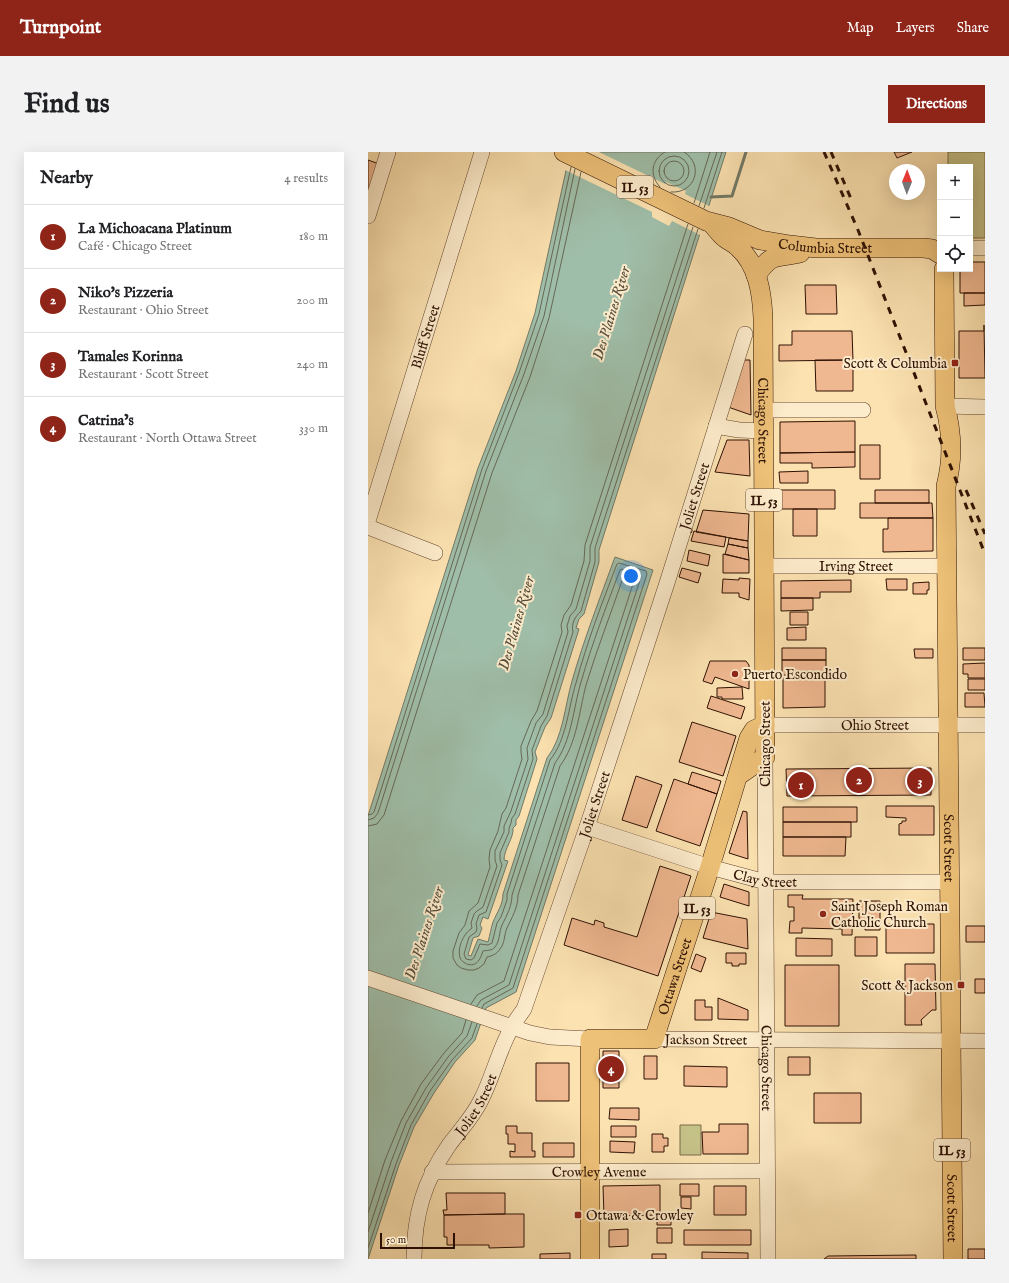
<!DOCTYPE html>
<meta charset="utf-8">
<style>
body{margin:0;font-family:"IM FELL English",serif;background:#f2f2f2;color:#202124}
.controls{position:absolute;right:12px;top:12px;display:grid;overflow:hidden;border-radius:0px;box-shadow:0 4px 16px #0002}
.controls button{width:36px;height:36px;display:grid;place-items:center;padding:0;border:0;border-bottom:1px solid #e0e0e0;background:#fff;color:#202124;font:20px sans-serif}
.compass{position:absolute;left:521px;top:12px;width:36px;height:36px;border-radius:50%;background:#fff;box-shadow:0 4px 16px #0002;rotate:1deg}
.scale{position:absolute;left:12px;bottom:10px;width:75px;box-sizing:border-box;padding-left:4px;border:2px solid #2e1103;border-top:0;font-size:11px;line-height:14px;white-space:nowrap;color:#2e1103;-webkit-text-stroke:3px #fdeccc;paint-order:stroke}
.you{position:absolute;left:263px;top:424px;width:14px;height:14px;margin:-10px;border:3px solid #fff;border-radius:50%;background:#1a73e8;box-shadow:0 0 0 6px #1a73e833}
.badge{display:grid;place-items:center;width:26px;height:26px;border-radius:50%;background:#8f2418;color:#fff;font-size:13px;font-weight:700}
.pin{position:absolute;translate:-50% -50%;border:2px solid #fff;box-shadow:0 1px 4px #0006}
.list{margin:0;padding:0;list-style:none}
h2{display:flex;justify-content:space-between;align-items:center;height:52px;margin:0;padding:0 16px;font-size:17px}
h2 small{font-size:13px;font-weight:400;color:#757577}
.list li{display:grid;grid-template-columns:26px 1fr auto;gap:12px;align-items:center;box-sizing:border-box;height:64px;padding:0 16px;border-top:1px solid #e0e0e0}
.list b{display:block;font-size:15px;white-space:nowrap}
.list p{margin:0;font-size:13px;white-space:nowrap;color:#757577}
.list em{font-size:13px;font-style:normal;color:#757577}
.icon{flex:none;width:22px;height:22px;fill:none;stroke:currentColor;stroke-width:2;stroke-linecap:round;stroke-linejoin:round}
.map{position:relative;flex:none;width:617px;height:1107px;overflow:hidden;border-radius:0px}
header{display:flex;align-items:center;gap:24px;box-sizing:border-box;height:56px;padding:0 20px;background:#8f2418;color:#fff}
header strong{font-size:19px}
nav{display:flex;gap:22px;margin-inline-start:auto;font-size:14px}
.intro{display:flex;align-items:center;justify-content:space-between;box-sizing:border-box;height:96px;padding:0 24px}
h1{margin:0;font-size:28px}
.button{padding:10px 18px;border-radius:0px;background:#8f2418;color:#fff;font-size:14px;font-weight:700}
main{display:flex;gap:24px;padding:0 24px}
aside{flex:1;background:#fff;border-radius:0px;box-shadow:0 4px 16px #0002}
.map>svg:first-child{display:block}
.green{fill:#c5c288;stroke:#7a6a46}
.water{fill:#9fbea9;stroke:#727967}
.pier{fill:#fce2b1}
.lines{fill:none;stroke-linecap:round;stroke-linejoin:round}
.shore{stroke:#666856;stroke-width:1}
.stream{stroke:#727967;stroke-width:3}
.building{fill:#f0b890;stroke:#2e1103}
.minor-casing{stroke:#62452e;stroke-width:16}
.major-casing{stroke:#2e1103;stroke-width:20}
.minor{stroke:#fdeccc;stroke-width:15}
.major{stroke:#eec178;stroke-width:19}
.rail{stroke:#2e1103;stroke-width:3;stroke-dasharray:7 7;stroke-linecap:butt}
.poi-dot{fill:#8f2418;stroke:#fdeccc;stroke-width:1.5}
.labels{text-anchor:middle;stroke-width:4;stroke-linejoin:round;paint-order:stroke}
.shield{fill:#fdeccc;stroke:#6c533f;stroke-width:1}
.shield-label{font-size:13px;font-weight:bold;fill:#2e1103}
.street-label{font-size:14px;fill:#2e1103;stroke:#fdeccc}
.poi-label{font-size:14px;fill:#2e1103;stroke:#fdeccc;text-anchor:start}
.water-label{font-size:15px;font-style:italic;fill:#564e3d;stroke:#fdeccc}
</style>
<header>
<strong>Turnpoint</strong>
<nav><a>Map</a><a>Layers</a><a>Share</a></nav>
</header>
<div class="intro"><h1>Find us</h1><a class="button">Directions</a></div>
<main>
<aside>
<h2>Nearby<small>4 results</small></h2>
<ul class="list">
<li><span class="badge">1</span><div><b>La Michoacana Platinum</b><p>Café · Chicago Street</p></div><em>180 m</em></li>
<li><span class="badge">2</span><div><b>Niko's Pizzeria</b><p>Restaurant · Ohio Street</p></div><em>200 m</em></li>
<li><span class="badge">3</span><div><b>Tamales Korinna</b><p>Restaurant · Scott Street</p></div><em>240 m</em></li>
<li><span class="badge">4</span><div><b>Catrina’s</b><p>Restaurant · North Ottawa Street</p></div><em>330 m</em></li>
</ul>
</aside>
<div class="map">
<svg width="617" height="1107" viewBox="0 0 617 1107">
<rect width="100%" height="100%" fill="#fce2b1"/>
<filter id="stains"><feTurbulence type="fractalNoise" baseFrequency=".005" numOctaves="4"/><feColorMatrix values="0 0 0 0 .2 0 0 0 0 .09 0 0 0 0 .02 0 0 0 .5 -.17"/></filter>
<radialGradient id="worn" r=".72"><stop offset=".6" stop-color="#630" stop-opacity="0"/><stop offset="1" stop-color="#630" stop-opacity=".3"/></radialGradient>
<path class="green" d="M580,0H617V86H602V15H580Z
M312,973H333V1003H312Z"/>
<path class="water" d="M202,0H358L231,398V410L216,462L211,467L208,476L211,477L183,566L177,575L167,600L169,607L151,664L148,668V673L145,676C146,686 136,697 136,708L140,709L120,767L115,765L112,773L114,776L111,784L105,786L100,803L103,804L110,787L120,790C122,783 123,776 125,770C129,760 135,753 135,742L179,606C195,586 197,553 204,529C216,487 232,446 247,405L285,418L148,840L118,856L107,888L87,910L66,941L46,975L31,1013L0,1107V664L110,316L148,219L167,161Z"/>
<path class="pier" d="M200,0H231L297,32L298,30L318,39L317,42L343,55L334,84L304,69L301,74L284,65V60L197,18L195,19Z"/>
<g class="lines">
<path class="shore" d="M291 19a15 15 0 1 1 30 0a15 15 0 1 1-30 0Z
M296 19a10 10 0 1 1 20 0a10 10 0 1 1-20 0Z
M292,35C281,23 283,8 297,0
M303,40C327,42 337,13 316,0
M326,51L342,0
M331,54L349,0
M336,56L354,0
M0,663L4,662L6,660L114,317L151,221L171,162L203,15
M0,668L6,666L10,661L118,319L156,222L176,164L207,17
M0,674L9,672L16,663L124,321L162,225L181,166L213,20
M103,852L109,843L136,829L266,429L264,427L257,424L255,426C243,461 229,497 218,533C211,560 209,591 192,614L150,743C150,756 144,765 139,776C136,783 137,791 132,797C129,802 124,804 119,805L116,812L111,816L106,818H100L93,816L89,813L85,806V799L91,781L97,773L101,759L110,751L122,715L121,707L122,698L130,679L134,662L138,656L154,607L153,600V594L163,569L169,559L194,480L193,473L196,463L203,453L216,409L217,393L320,72
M109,854L113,848L141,833L273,425L272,423L254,417L252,418C238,455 224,492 213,530C205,557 204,588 187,611L144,743C144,754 139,763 134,773C131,780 132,789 127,795C124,799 119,798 115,799C114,802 113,805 111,808C106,816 96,813 92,806C89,796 95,782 104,776L103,771L106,762L109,759L115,755L129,714L127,708V699L136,680V674L143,659L160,607L159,596L168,571L175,562L200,480L199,474L202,464L208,457L222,409V395L325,75
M114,856L116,852L145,836L279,422L278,419L251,411L249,412C234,451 219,490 208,531C200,556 199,587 182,608L139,742V748L133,765L129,771L124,791L120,793L112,792L106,806L103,808L98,807L96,802L101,785L108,780L109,776L108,772L111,763L118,760L134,713L132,708V701L141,680V676L143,671L144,666L147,662L165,607L164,598L173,574L179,564L205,480C203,471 207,465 213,459L227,410V396L330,77
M0,1061L17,1008L33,969L53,932L76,901L94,881L98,868
M0,1080L23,1010L38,971L58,936L80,905L99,884L104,870
M0,1096L28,1012L43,973L62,939L84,908L104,886L109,872"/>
<path class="stream" d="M343,45L364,44L378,0"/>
</g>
<path class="building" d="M526,0H544L529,6Z
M0,8L11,12L0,45Z
M602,110H617V141H592V117H602Z
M437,133H468L469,162H438Z
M596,141H617V153L596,154Z
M616,173L617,226H591V179H616Z
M424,179H484L485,208L411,209V193H424Z
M375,208H382L383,263L360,255Z
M447,208H485V239H448Z
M487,269V300L412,301V270Z
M359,288H381L382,324L347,320Z
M492,293H512V327H492Z
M487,300V315L444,316V311H412V301Z
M440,319V331H412L411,320Z
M412,338H467V357H412Z
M507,338H561V351H507Z
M492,351H564L565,366H492Z
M425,357H449V384H425Z
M335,358L381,362L380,389L328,380Z
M520,366H565V399L515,400V377H520Z
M326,379L358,385L356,395L323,389Z
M361,386L380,389V396L360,392Z
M360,392L380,396L381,408L357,402Z
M321,398L342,403L340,414L319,409Z
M355,402L381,408V421H355Z
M314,416L333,421L330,431L311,425Z
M371,426L382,427L381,448L371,445V441H354L355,427L371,428Z
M518,427H539V438H519Z
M483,428V440H452V446H413V429Z
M561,430V438H559V442H545V431Z
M413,446H445V458L413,459Z
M422,460H440V473H422Z
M438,475V488H419V476Z
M414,496H458V508H414Z
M595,496H617V508H595Z
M546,497H565V506H547Z
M414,508H458V523H414Z
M342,509H378L381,513V537L347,525L344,532L335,529Z
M617,511V526H600V522H595V512Z
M415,526H457V555L415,556Z
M600,527H617V538H600Z
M374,535L375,547H354V545H349V536Z
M597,541H616L617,555H597Z
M343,544L377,555L373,567L339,556Z
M324,570L368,584L355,624L311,610Z
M563,616V643L419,644L418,617Z
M324,620L353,629L349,642L320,632Z
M268,624L294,633L279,676L254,668Z
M306,627L349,642L332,694L288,679Z
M518,654H566V683H531V672L534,671V669H538V666L518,665Z
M415,655H489V670H415Z
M375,659L379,660L380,707L361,701Z
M415,670H483V685H415Z
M415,685H478L477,704H415Z
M292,714L323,724L290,824L196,793L204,766L226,773L227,768L236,771V775L269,785Z
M356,732L381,740V754L352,745Z
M420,743H435L434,747H485L484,783H474V777L434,776V781H421L422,769H426V755H420Z
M491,749H512V778H497V771H491Z
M343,760L379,767L380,797L335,786Z
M518,772H566V801H518Z
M598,774H617V790H598Z
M487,785H509V804H487Z
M428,786L464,787V804H428Z
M358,801H378V812H371V814H364V811H358Z
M328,802L338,806L333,820L323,816Z
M537,812H567L568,858H564L553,868L554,873H537Z
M417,813H471V874H417Z
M607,827H617V841H607Z
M350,846L380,858V868L350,867Z
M327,848H337V855H344V868H327Z
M235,899H251V936H235Z
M276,904H289V927H276Z
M420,905H442V923H420Z
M168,911H201V949H168Z
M316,914L359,915V935L316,934Z
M446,941H493V971H446Z
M242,956H271V968L241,967Z
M351,972H380V1002H335L334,980H351Z
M138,974H149V981H164V999H167V1005H142V999L147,1000V992H140V982H138Z
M243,974H268V985H243Z
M284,982H295V986H300V994H296V1000H284Z
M242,989L267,990L266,1001L242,1000Z
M175,991H206V1005H175Z
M312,1032H331V1044H312Z
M292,1033V1063L236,1064L235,1034Z
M346,1034H378V1063H346Z
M78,1041H137V1062L76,1063L75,1058H79Z
M313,1045H323V1057L313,1056Z
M137,1062H156V1095L121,1096V1093H79V1085H76V1063Z
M289,1064H303V1073H289Z
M289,1076H304V1091H289Z
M260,1077V1094L241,1095V1078Z
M316,1078H383V1093H316Z
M600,1097H617V1107H600Z
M334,1100L380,1101V1107H334Z
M202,1101V1107H172V1102Z
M284,1102H298V1107H284Z
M548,1103V1107H456L460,1104Z"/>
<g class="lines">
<defs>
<g id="minor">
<path d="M0,64L20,0"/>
<path d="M602,96H617"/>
<path d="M577,254L617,255"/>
<path d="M396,258H495"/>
<path d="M348,274L371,278L397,279"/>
<path id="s1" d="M0,369L114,0"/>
<path d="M0,375L67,401"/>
<path id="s2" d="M396,414H579"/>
<path id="s3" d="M397,573H617"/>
<path id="s4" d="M397,605L400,1107"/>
<path id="s5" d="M219,675L342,715L398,730H582"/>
<path d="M0,826L162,881L182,885L222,887"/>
<path id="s6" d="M286,887L617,889"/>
<path id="s7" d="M64,1020L399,1019"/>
<path id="s8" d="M46,1107C46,1063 56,1029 81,993C92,978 105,965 113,948C125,925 131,897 144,875C147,869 152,863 156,857L219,675L299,431L377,182"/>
</g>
<g id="major">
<path id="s9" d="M196,0L338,69L361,75L392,88L422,93L448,96H556L564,97L572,102"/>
<path id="s10" d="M344,72C348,76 352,82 357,86C361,89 366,91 370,95C390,113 394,141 395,166L397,605L371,623"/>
<path id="s11" d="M576,117L577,254C584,280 585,308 578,334L585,1107"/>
<path d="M388,123C406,99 407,107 432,101"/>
<path id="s12" d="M222,1107V887H286L342,715L381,586L386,578L397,573"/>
</g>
</defs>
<use href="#minor" class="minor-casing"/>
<use href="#major" class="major-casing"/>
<use href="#minor" class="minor"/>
<use href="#major" class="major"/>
<path class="rail" d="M456,0L490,78L617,402
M463,0L484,49
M598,338L617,382"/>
</g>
<g class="poi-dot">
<rect x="583" y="207" width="8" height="8" rx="2"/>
<circle cx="367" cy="522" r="4"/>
<circle cx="455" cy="762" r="4"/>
<rect x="589" y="829" width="8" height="8" rx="2"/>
<rect x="206" y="1059" width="8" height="8" rx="2"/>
</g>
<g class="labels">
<g class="shield">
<rect x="249" y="24" width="36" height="22" rx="3"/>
<rect x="378" y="337" width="36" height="22" rx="3"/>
<rect x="311" y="745" width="36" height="22" rx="3"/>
<rect x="566" y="987" width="36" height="22" rx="3"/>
</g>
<g class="shield-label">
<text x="267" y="40">IL 53</text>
<text x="396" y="353">IL 53</text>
<text x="329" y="761">IL 53</text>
<text x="584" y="1003">IL 53</text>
</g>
<g class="street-label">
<text dy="5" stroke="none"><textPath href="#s9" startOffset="281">Columbia Street</textPath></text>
<text dy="5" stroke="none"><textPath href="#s1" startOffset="193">Bluff Street</textPath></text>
<text dy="5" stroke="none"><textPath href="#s10" startOffset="215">Chicago Street</textPath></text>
<text dy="5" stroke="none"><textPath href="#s8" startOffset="818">Joliet Street</textPath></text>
<text dy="5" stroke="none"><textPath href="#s2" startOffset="92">Irving Street</textPath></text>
<text dy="5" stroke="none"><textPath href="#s3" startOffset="110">Ohio Street</textPath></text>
<text transform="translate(397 592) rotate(-90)" y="5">Chicago Street</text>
<text dy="5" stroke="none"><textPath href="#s8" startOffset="494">Joliet Street</textPath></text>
<text dy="5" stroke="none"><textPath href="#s11" startOffset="580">Scott Street</textPath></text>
<text dy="5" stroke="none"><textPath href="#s5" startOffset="186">Clay Street</textPath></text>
<text dy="5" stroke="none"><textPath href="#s12" startOffset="350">Ottawa Street</textPath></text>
<text dy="5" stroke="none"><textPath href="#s6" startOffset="52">Jackson Street</textPath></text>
<text dy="5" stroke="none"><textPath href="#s4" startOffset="311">Chicago Street</textPath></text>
<text dy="5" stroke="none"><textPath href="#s8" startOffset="170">Joliet Street</textPath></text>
<text dy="5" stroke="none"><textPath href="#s7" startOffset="167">Crowley Avenue</textPath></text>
<text dy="5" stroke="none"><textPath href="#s11" startOffset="940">Scott Street</textPath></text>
</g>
<g class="poi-label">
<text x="579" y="216" text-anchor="end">Scott &amp; Columbia</text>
<text x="375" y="527">Puerto Escondido</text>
<text x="463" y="759">Saint Joseph Roman<tspan x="463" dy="16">Catholic Church</tspan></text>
<text x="585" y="838" text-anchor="end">Scott &amp; Jackson</text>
<text x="218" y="1068">Ottawa &amp; Crowley</text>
</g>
<g class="water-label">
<text transform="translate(243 161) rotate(-73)" y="5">Des Plaines River</text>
<text transform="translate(148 471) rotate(-74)" y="5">Des Plaines River</text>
<text transform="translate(56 781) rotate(-72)" y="5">Des Plaines River</text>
</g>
</g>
<rect width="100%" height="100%" filter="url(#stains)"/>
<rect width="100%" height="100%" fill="url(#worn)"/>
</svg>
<div class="controls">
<button>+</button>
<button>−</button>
<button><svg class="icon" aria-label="locate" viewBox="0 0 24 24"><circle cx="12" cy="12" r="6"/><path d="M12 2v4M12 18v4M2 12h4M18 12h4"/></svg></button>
</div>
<svg class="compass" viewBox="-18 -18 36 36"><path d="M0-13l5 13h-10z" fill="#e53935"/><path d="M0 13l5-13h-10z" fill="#757577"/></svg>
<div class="scale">50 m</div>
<div class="you"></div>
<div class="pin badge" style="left:433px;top:633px">1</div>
<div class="pin badge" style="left:491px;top:628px">2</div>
<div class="pin badge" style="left:552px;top:629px">3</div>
<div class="pin badge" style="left:243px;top:917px">4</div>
</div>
</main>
